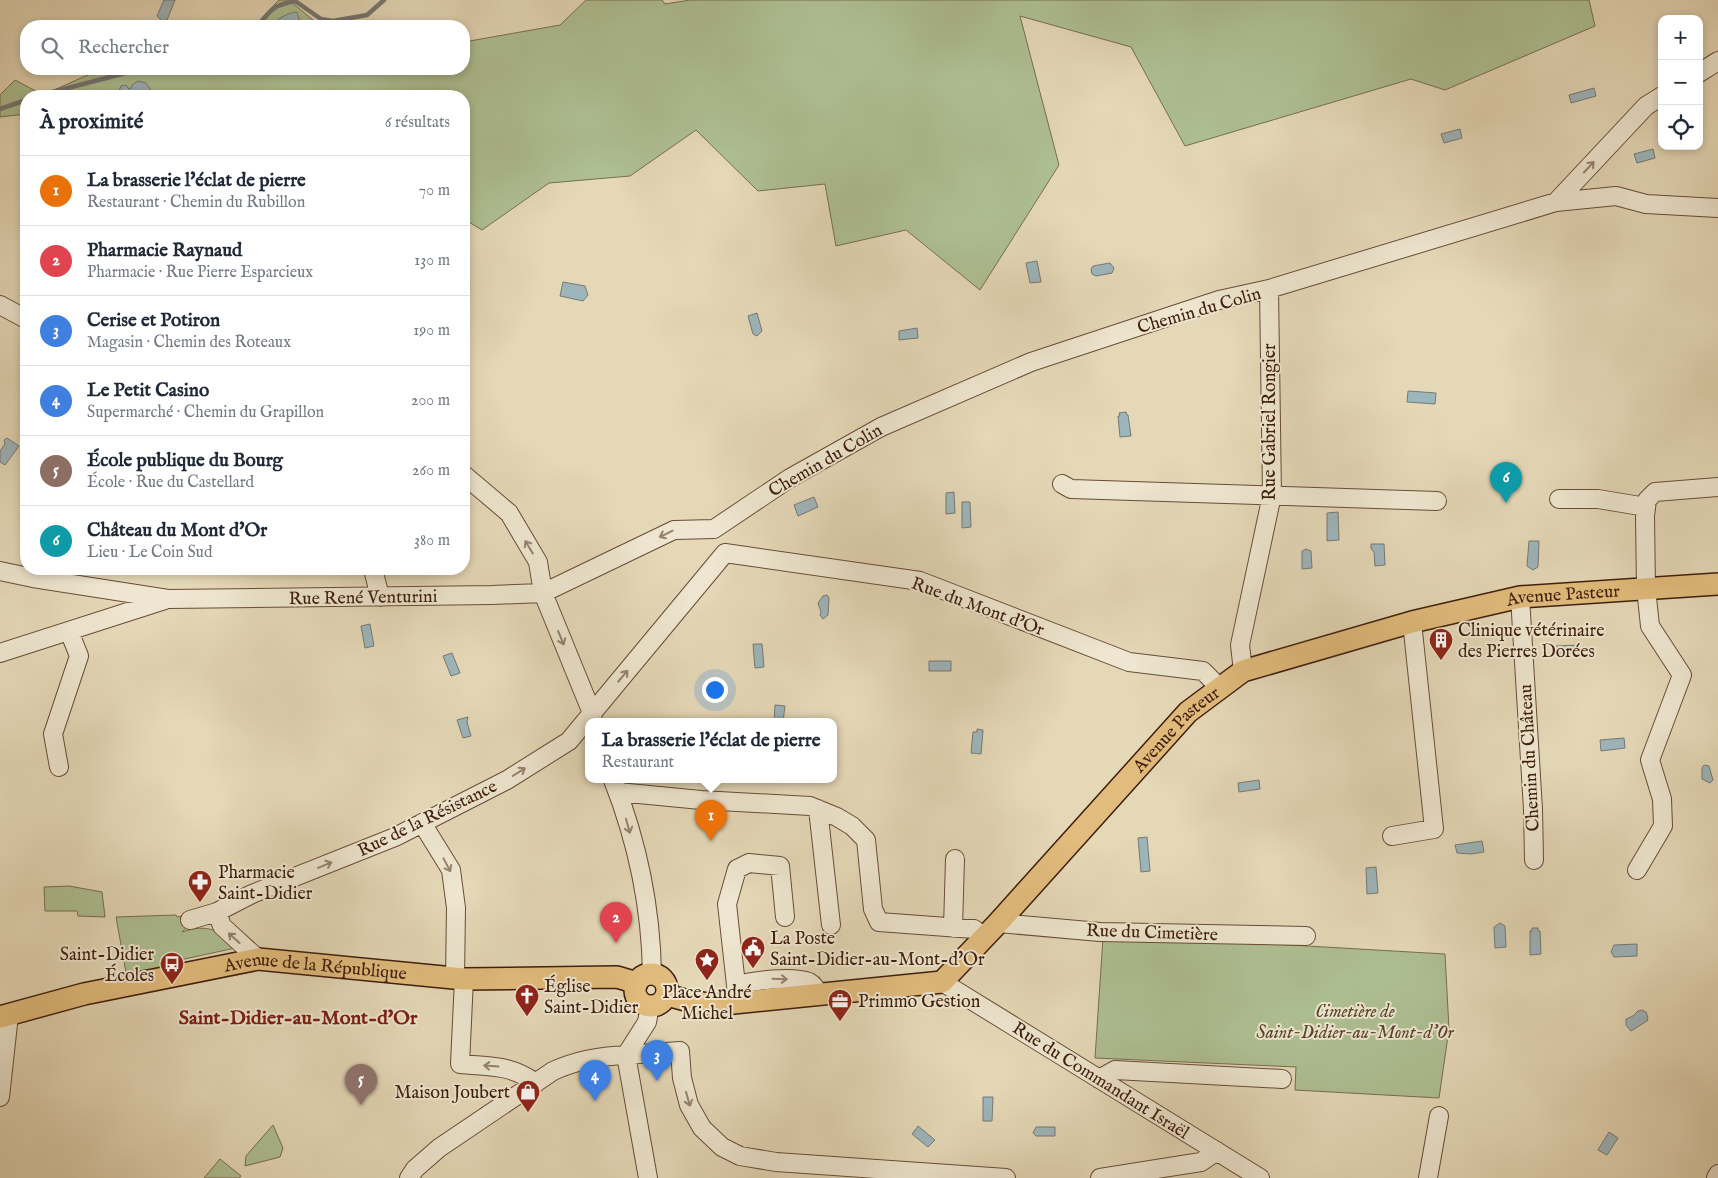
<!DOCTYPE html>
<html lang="fr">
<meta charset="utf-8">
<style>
body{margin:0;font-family:"IM FELL English",serif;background:#f2f2f3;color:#1f2937}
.controls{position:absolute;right:15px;top:15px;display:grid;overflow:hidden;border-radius:10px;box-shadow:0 2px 8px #0003}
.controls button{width:45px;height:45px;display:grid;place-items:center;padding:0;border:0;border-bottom:1px solid #e0e1e3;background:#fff;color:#1f2937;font:25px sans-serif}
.you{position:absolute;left:714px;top:689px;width:18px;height:18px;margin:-12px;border:4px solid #fff;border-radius:50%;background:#1a73e8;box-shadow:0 0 0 8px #1a73e833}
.badge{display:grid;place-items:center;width:32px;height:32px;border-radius:50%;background:#8f2418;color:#fff;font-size:16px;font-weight:700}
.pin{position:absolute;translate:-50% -41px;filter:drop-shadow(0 1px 2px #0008)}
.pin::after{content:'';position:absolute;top:26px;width:18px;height:15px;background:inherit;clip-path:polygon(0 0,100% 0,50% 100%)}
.popup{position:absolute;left:585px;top:718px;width:252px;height:65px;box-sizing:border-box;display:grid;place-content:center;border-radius:10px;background:#fff;filter:drop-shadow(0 1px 4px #0005);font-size:16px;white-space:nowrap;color:#747a83}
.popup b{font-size:19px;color:#1f2937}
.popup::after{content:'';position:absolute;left:50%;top:100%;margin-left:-10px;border:10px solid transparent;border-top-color:#fff}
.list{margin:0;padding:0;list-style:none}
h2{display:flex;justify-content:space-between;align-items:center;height:65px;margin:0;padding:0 20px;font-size:21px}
h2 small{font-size:16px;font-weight:400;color:#747a83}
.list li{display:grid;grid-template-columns:32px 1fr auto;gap:15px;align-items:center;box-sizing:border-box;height:70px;padding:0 20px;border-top:1px solid #e0e1e3}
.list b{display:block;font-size:19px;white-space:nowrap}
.list p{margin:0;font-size:16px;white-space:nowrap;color:#747a83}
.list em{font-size:16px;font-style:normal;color:#747a83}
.icon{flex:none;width:28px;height:28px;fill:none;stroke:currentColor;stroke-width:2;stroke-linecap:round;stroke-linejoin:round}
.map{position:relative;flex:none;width:1718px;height:1178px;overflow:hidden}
.search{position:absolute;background:#fff;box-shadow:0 2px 8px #0003;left:20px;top:20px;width:450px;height:55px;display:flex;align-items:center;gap:12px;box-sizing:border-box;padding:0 18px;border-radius:20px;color:#747a83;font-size:19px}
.panel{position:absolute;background:#fff;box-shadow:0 2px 8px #0003;left:20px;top:90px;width:450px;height:485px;border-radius:20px}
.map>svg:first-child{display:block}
.green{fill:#aec093;stroke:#766e50}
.water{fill:#9db6bb;stroke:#777975}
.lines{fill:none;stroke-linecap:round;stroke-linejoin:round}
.stream{stroke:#777975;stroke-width:4.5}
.minor-casing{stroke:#684c37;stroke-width:20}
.major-casing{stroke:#3e1d0c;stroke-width:24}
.minor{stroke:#eee6d0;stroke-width:18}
.major{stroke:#e2bc7c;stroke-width:21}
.oneway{stroke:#96826e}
.labels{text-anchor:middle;stroke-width:4;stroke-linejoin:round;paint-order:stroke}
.street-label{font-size:18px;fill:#3e1d0c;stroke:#eee6d0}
.poi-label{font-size:18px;fill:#3e1d0c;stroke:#eee6d0;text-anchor:start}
.park-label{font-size:18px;font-style:italic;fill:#5a462e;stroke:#eee6d0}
.quarter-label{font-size:20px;font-weight:bold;fill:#7a1f14;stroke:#eee6d0}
</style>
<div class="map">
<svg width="1718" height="1178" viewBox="0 0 1718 1178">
<rect width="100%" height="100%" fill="#e5d8b7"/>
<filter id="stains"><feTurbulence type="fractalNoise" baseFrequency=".004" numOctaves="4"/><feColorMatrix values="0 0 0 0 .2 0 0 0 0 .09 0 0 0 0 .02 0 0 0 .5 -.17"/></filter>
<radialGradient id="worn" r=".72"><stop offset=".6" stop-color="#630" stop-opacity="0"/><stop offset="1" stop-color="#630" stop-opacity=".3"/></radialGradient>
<path class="green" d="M279,0H289L320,26H254Z
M586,0H662L665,4L690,0H1589L1595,26L1445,90L1411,79L1185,146L1131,47L1020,16L1059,165L980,290L906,230L836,246L825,184L758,191L696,130L630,176L549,183L482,230L464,219V96H26V114L0,117V95L15,80L43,95L101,69H464V42L560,25Z
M69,886L102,892L105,917L78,916L77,911H45L44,887Z
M176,915L177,917L182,916L186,928L182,932C209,923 219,931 240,947L166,963L165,967L132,975L127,978L116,917Z
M1103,938L1187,939L1445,954L1449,1029L1439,1098L1295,1090L1296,1067L1095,1058Z
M273,1125L283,1148L280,1157L245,1166L246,1156Z
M220,1159L241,1176L239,1178H204Z"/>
<path class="water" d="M164,0H175L167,20L162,21L157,16Z
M297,12L301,26H273C277,18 288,13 297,12Z
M138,81L146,83L150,89V91L138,96L129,93L126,96H117L121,86L126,85L129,89L131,88L132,85Z
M1594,88L1596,96L1571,103L1569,95Z
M1460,129L1462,138L1444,143L1441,134Z
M1653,149L1655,158L1637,163L1634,154Z
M1037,261L1041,282L1030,283L1026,263Z
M1110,263L1114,268L1112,273L1096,276L1092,274L1091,269L1093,266Z
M563,282L585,286L588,295L583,301L560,296Z
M757,313L762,331L757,336L753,334L748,316Z
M917,328L918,338L899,340V331Z
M1408,391L1436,393L1435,404L1407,402Z
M1126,412L1127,415H1128L1131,436L1120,437L1118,416H1120L1119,413Z
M7,438L19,446L5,465L0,462V451L5,444L4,440Z
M954,492L955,513L946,514V493Z
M814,497L818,507L798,516L794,505Z
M962,502H970L971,527L962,528Z
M1338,512L1339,540L1327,541V513Z
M1529,541H1539L1538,567L1533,570L1527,566Z
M1371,544H1384L1385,565L1375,566L1374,552L1371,549Z
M1306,549L1311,551L1312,568L1302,569V551Z
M827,595L829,598L828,615L823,619L820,615L821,612L818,603L823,596Z
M370,624L374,646L365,648L361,626Z
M753,644H762L764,667L755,668Z
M1578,645L1579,653L1557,654L1556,646Z
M452,653L460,673L451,676L443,656Z
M929,661H951V671H929Z
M775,705L785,706L783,722H774Z
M468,717L467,722L471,736L463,738L457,720Z
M977,729L983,730L981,754L971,753L973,732H977Z
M1624,738L1625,748L1601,751L1600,740Z
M1704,765L1709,766L1713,780L1710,783L1702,779V768Z
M1259,780L1260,789L1239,792L1238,783Z
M1147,837L1150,871L1141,872L1138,838Z
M1482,841L1484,852L1471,854L1457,853L1455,845Z
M1376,867L1378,893L1367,894L1366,868Z
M1500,923L1505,926L1506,947L1495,948L1494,927Z
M1532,928H1538V931H1540L1541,954L1530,955V931H1532Z
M1637,944V956L1614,957L1611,952L1614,945Z
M1638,1011L1642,1010L1646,1012L1648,1018L1647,1021L1631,1031L1626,1025V1019L1633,1016Z
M983,1097H993L992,1121H983Z
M918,1126L935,1140L928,1147L912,1134Z
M1036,1127H1055V1136H1036L1033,1133Z
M1609,1132L1618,1138L1607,1155L1598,1150Z"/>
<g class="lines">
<path class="stream" d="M258,26C271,9 274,5 295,1L321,19L333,21L367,15L384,0
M37,96L141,69
M0,109L26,100"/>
<defs>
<path id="minor" d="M1699,73L1718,61
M1556,202L1646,106L1662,96
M0,305L26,319
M464,475L509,513L538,562L543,593L592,713L593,722
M1062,484L1071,489L1437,501
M1559,499H1598L1646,507
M714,529L790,478L881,427L1031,362L1219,300L1269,289L1556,202L1616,196L1646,204L1718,208
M725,553L920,581L1129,662L1203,671L1220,688
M373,569L380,597
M0,571L33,578L168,599L492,595L543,593L674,530L714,529
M1520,597L1533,809L1534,860
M0,653L165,600
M1243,671L1240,645L1272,495L1269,289
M59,767L53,734L79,656L69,631
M613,780C637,841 651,908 652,974
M618,792L701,800L810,806L837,817L852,826L866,840L873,909L879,922L974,929L984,937
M818,809L831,925
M422,823L451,870L456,908L455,978
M1392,836L1434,829L1412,622
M1637,870L1663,826L1662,799L1650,760L1682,675L1650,626L1646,588L1645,516L1647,500L1655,492L1718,487
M217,912L222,926L258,959
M190,920L217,912L252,894L395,837L507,780L569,741L725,553
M998,923L1100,932L1306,936
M953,928L955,859
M464,979L460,1064C491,1067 509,1064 536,1083
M942,982L1260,1178
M736,986C752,980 793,976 809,982C815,985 816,990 818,995
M738,1003L727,904L737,869L749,863L780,866L785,917
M1099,1079L1115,1070L1282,1079
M0,1097L9,1015
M409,1178L415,1169L439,1148L553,1071C577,1060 600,1056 626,1055L647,1022L650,1006
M648,1178L626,1055L680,1051L682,1078L689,1105L702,1128L722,1147L740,1156L776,1162L1006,1178
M1100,1178L1201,1162L1217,1151
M1428,1178L1439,1116
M1716,1178L1718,1174"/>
<g id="major">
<circle cx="651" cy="990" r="16"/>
<path id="s1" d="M667,995L685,1000L714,1005L942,982L998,923L1188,712L1243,671L1412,622L1520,597L1718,584"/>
<path id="s2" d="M0,1017L84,994L258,959L464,979L617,977L637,983"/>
</g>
</defs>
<use href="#minor" class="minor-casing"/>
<use href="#major" class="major-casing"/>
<use href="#minor" class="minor"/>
<use href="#major" class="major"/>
</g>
<defs><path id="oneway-shaft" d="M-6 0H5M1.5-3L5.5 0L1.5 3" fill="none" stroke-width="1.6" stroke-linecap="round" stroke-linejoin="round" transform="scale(1.25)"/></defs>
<g class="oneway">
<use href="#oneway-shaft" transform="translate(1589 167) rotate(-47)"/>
<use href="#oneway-shaft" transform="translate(666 534) rotate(154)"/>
<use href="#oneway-shaft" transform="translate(529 547) rotate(-121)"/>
<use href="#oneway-shaft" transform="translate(561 638) rotate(68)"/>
<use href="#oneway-shaft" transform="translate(623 676) rotate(-50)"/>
<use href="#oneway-shaft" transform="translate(519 772) rotate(-32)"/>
<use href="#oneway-shaft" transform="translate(628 826) rotate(74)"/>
<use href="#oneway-shaft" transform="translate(325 865) rotate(-22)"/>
<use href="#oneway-shaft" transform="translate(447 865) rotate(62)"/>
<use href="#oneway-shaft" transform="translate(234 938) rotate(-138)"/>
<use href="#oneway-shaft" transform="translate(780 979) rotate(2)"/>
<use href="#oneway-shaft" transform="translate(491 1066) rotate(-176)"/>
<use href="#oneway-shaft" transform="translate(688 1099) rotate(74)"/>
</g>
<defs>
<symbol id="building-pin" viewBox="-11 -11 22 30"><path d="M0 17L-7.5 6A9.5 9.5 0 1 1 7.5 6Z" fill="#8f2418" stroke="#eee6d0"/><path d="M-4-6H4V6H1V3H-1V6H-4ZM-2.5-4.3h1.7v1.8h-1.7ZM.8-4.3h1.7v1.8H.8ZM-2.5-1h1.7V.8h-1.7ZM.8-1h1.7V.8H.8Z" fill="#fff"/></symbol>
<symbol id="pharmacy-pin" viewBox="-11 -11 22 30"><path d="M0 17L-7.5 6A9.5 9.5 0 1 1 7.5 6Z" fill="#8f2418" stroke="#eee6d0"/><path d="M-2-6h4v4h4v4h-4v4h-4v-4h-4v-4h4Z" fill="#fff"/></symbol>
<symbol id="civic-pin" viewBox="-11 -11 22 30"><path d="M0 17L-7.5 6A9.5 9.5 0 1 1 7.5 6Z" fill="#8f2418" stroke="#eee6d0"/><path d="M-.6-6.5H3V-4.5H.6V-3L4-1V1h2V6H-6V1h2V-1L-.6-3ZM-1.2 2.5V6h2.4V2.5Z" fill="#fff"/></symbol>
<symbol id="sight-pin" viewBox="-11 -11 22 30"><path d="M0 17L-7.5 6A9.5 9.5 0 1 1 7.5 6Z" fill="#8f2418" stroke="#eee6d0"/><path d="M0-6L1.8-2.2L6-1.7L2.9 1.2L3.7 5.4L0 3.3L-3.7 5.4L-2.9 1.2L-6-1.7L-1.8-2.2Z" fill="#fff"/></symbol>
<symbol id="bus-pin" viewBox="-11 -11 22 30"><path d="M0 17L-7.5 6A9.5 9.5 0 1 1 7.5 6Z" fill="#8f2418" stroke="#eee6d0"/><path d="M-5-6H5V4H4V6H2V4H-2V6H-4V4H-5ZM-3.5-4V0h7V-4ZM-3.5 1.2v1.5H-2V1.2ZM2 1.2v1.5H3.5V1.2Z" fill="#fff"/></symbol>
<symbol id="church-pin" viewBox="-11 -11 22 30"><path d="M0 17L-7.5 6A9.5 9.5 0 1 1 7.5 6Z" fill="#8f2418" stroke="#eee6d0"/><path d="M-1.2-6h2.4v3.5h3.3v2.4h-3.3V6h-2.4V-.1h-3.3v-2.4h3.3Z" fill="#fff"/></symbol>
<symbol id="office-pin" viewBox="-11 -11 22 30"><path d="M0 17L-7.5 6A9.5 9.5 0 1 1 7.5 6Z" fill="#8f2418" stroke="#eee6d0"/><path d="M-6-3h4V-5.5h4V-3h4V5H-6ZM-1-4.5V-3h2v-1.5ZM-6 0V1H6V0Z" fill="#fff"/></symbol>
<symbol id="shop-pin" viewBox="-11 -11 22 30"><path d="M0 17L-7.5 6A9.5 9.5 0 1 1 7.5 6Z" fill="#8f2418" stroke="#eee6d0"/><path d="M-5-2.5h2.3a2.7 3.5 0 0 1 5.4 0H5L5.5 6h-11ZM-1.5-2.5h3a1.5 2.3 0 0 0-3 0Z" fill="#fff"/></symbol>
</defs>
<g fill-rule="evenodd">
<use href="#building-pin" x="1427" y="626" width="28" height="38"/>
<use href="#pharmacy-pin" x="186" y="868" width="28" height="38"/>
<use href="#civic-pin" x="739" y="934" width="28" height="38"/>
<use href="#sight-pin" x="693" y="946" width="28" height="38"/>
<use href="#bus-pin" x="158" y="950" width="28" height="38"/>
<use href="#church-pin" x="513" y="982" width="28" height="38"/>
<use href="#office-pin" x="826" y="987" width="28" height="38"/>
<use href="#shop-pin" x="514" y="1078" width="28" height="38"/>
</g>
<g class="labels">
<g class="street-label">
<text transform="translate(1199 310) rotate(-16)" y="6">Chemin du Colin</text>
<text transform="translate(1269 422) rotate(-90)" y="6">Rue Gabriel Rongier</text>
<text transform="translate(825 460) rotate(-30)" y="6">Chemin du Colin</text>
<text dy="6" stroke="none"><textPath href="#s1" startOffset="1041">Avenue Pasteur</textPath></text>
<text transform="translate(363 597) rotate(-1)" y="6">Rue René Venturini</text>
<text transform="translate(978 606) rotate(20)" y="6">Rue du Mont d'Or</text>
<text dy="6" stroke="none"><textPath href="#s1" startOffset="622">Avenue Pasteur</textPath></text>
<text transform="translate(1529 758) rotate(-93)" y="6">Chemin du Château</text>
<text transform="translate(427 818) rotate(-26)" y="6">Rue de la Résistance</text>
<text transform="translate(1152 932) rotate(2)" y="6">Rue du Cimetière</text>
<text dy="6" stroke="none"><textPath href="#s2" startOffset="322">Avenue de la République</textPath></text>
<text transform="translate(1101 1080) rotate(32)" y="6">Rue du Commandant Israël</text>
</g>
<g class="poi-label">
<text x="1458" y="636">Clinique vétérinaire<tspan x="1458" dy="21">des Pierres Dorées</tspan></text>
<text x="218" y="878">Pharmacie<tspan x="218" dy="21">Saint-Didier</tspan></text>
<text x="770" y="944">La Poste<tspan x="770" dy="21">Saint-Didier-au-Mont-d'Or</tspan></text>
<text x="154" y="960" text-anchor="end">Saint-Didier<tspan x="154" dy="21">Écoles</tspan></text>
<text x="544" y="992">Église<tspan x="544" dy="21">Saint-Didier</tspan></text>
<text x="707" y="998" text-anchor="middle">Place André<tspan x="707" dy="21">Michel</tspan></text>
<text x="858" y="1007">Primmo Gestion</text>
<text x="510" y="1098" text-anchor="end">Maison Joubert</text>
</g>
<g class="park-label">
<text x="1355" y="1017">Cimetière de<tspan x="1355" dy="21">Saint-Didier-au-Mont-d'Or</tspan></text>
</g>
<g class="quarter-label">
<text x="298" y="1024">Saint-Didier-au-Mont-d'Or</text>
</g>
</g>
<rect width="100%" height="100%" filter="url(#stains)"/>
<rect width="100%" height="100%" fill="url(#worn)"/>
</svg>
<div class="controls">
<button>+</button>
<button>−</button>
<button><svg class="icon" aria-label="locate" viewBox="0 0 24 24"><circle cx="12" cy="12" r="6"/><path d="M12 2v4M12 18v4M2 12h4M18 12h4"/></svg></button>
</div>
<div class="you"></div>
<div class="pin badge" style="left:711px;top:841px;background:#e8710a">1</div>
<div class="popup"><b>La brasserie l'éclat de pierre</b>Restaurant</div>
<div class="pin badge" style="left:616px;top:943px;background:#e0444e">2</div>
<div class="pin badge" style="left:657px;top:1081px;background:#3f7fe0">3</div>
<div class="pin badge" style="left:595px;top:1101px;background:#3f7fe0">4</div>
<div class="pin badge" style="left:361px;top:1105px;background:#8d6e63">5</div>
<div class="pin badge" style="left:1506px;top:503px;background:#0f9aa8">6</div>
<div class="search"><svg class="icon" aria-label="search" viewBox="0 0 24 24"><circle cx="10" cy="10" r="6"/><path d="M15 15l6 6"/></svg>Rechercher</div>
<section class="panel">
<h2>À proximité<small>6 résultats</small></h2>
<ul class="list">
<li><span class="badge" style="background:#e8710a">1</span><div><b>La brasserie l'éclat de pierre</b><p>Restaurant · Chemin du Rubillon</p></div><em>70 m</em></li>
<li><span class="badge" style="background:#e0444e">2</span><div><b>Pharmacie Raynaud</b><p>Pharmacie · Rue Pierre Esparcieux</p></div><em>130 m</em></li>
<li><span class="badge" style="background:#3f7fe0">3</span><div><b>Cerise et Potiron</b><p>Magasin · Chemin des Roteaux</p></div><em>190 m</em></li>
<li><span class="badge" style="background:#3f7fe0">4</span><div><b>Le Petit Casino</b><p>Supermarché · Chemin du Grapillon</p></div><em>200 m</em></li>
<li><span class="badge" style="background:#8d6e63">5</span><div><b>École publique du Bourg</b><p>École · Rue du Castellard</p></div><em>260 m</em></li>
<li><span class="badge" style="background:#0f9aa8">6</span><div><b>Château du Mont d'Or</b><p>Lieu · Le Coin Sud</p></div><em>380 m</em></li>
</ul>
</section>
</div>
